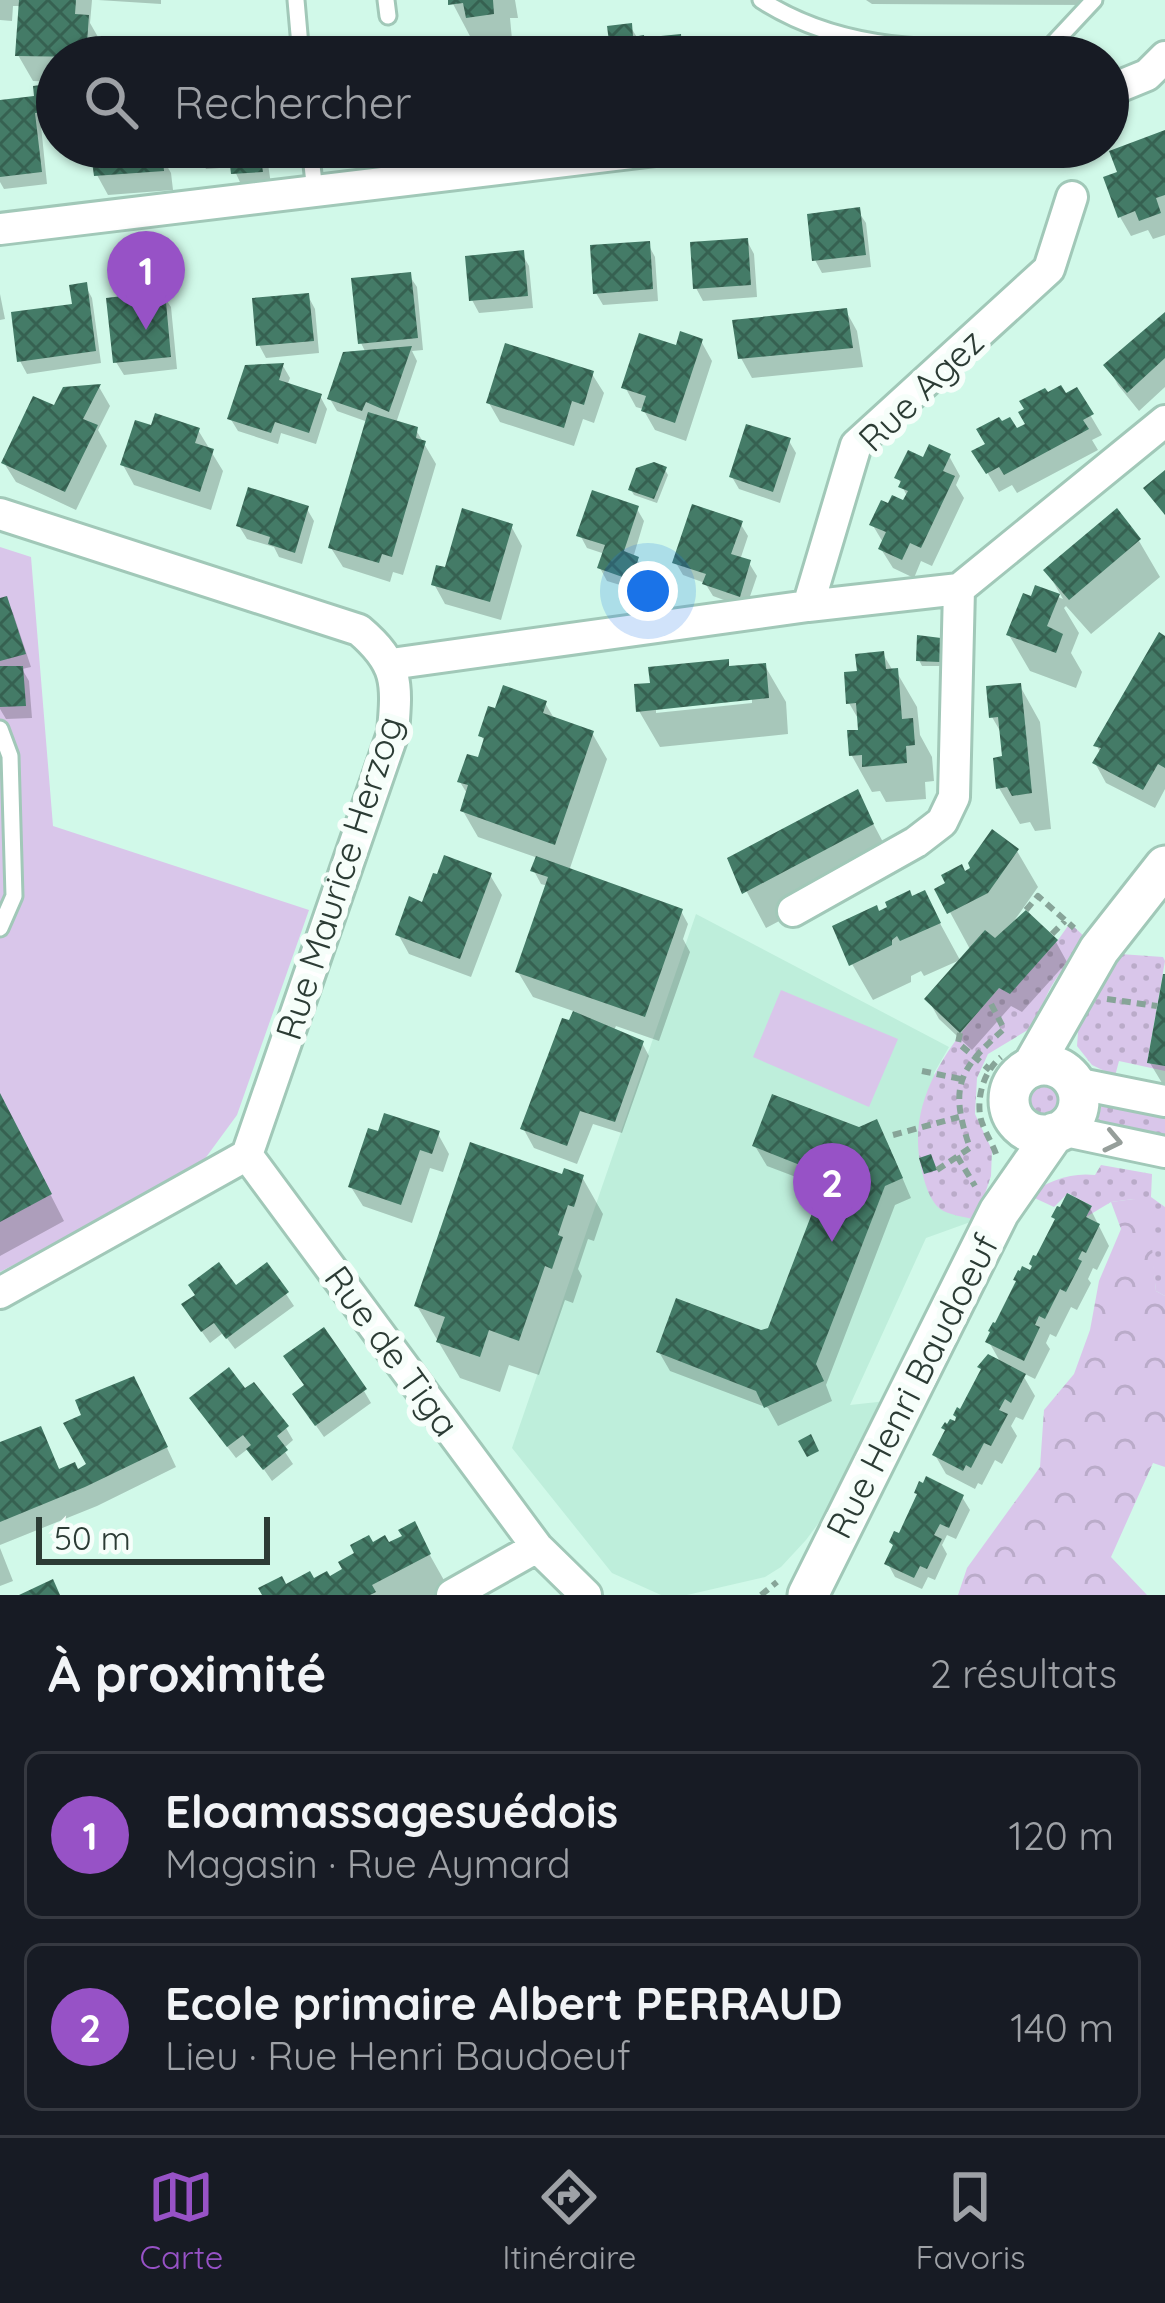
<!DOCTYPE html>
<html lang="fr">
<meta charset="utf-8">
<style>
body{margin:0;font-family:Quicksand,sans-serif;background:#242831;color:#f1f3f6}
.scale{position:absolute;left:36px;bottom:30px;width:234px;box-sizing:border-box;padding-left:12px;border:6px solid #2c3c35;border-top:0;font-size:33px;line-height:42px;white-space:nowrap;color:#2c3c35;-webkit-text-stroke:9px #f6fefa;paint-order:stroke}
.you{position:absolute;left:648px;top:591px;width:42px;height:42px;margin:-30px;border:9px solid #fff;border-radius:50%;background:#1a73e8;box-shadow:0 0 0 18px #1a73e833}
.badge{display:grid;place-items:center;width:78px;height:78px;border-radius:50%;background:#9752c6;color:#fff;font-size:39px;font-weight:700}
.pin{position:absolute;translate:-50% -99px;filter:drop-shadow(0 3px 6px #0008)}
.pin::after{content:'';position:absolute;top:63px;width:42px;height:36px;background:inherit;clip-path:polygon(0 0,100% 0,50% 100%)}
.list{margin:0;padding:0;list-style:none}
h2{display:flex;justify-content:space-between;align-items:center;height:156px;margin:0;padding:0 48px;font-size:51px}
h2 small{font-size:39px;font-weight:400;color:#9ea1a6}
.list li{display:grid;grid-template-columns:78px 1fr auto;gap:36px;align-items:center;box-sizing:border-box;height:168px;margin:0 24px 24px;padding:0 24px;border:3px solid #363941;border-radius:18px}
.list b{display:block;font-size:45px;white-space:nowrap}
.list p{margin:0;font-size:39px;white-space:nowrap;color:#9ea1a6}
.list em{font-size:39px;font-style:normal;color:#9ea1a6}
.icon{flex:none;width:66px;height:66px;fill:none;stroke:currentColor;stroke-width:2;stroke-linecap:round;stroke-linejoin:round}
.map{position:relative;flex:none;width:1165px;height:1595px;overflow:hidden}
.search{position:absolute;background:#171b24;box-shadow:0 3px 9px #0004;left:36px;right:36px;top:36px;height:132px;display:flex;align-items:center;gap:30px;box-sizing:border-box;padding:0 42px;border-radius:66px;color:#9ea1a6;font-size:45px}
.sheet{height:540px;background:#171b24}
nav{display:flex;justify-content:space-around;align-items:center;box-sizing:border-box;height:168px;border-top:3px solid #363941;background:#171b24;font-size:33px;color:#9ea1a6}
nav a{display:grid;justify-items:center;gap:6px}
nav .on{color:#9752c6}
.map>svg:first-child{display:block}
.built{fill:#beeedb;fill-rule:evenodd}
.green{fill:url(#green-dots)}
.forest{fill:url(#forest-crowns)}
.pitch{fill:#d9c6ea}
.shadow{fill:#0003;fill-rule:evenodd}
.building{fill:url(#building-cross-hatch)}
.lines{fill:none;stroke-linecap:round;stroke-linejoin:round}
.service-casing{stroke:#a1c8b8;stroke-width:21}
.minor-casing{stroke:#a1c8b8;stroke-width:36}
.tertiary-casing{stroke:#a1c8b8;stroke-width:45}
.path{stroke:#87a498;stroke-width:6;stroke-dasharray:9 6;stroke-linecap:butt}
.service{stroke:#fff;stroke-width:15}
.minor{stroke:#fff;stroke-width:30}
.tertiary{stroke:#fff;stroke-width:39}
.oneway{stroke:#969e9a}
.labels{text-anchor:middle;stroke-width:12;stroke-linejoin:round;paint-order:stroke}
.street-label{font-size:36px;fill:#2c3c35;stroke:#f6fefa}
</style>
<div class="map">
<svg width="1165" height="1595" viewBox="0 0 1165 1595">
<defs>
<pattern id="green-dots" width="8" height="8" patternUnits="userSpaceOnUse" patternTransform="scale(3)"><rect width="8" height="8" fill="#d9c6ea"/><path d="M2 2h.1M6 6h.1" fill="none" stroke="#baabc9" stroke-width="1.8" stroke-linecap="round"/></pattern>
<pattern id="forest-crowns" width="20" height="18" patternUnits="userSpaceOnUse" patternTransform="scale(3)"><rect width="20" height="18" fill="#d9c6ea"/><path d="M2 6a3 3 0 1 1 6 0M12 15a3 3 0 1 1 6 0" fill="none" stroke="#baabc9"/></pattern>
<pattern id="building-cross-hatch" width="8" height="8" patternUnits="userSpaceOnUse" patternTransform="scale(3)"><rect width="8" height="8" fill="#447b67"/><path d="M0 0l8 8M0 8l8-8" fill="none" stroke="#366151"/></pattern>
</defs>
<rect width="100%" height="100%" fill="#d1f9e9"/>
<path class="built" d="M696,914L949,1047L934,1073L976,1220L926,1238L850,1405L887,1401L847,1485L806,1540L781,1567L765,1577L687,1595H661L612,1573L512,1448ZM773,1094L859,1127L877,1119L885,1186L816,1364L823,1381L765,1408L756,1391L656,1351L677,1298L761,1330L768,1328L824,1182L820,1173L752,1146Z"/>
<path class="green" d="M1070,923L1089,941C1060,971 1048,984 1036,1025L988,1054L977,1078L975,1114L992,1150L991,1176L976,1220C966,1217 948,1215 940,1209C929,1200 924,1181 921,1167C905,1095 955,1038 999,988L1010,993L1058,940Z
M1120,954L1163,957L1165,961L1147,1063L1165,1066V1071L1119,1061L1115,1076L1092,1065L1077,1046L1079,1019Z
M1025 1100a17 17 0 1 1 34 0a17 17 0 1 1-34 0Z
M1104,1095L1165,1106V1141L1097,1124Z
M1101,1165L1152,1174L1151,1197L1165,1207V1296L1156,1291L1152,1257L1134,1199L1111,1202L1086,1217L1092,1206L1068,1193L1054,1207L1028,1195C1048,1181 1071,1172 1095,1175Z"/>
<path class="forest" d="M1134,1199L1149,1215L1156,1291L1165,1296V1467L1153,1463L1111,1557L1147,1595H958L967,1568L1040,1467L1044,1410L1074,1374L1090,1330L1099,1281L1121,1229L1111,1202Z"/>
<path class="pitch" d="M0,547L31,557L53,826L309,910L237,1115L204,1160L127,1206L0,1272Z
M781,990L898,1039L869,1107L753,1057Z"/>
<path class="shadow" d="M0,0H92L90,23L102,44L101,57H57V82L33,81L18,55L22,6H13L12,21L0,20Z
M98,0H161V4Z
M451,0H515L518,18H510L513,50L490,53L482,39L472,40Z
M866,0H1099V5L872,4Z
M630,26L638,39L642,38L653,57H575L613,44Z
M55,87L57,124L41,126L47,184L4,189L0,182V103L38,99Z
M1165,134V235L1153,239L1148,230L1131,236L1120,217V174Z
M93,147H148L149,154H160L171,173L173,190L108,195L97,175Z
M195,147H258L268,164L272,191L245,193L233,167L206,169Z
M397,147H432L433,164L405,168L397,155Z
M858,211L866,223L871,267L822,273L815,260Z
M747,241L754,254L757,297L703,301L696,288Z
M648,244L655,257L658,301L603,305L596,293Z
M522,254L529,266L533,308L479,313L472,300Z
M409,275L417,287L423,350L412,351L417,361L396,423L416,430L436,464L403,575L393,572L390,582L343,567L331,548L368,422L337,411L330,399L366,353L361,343Z
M85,285L92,298L101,363L27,374L20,361L75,306Z
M0,294L5,319L0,320Z
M163,295L171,307L177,369L124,375L116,362Z
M308,296L315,309L319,353L266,358L259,345Z
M846,311L857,331L863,367L752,378L741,358Z
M1165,316V387L1139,411L1118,385L1107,365Z
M701,341L712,361L686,441L655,430L643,409L636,407L625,387L678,349Z
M283,366L290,378L287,386L320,396L327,409L316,444L281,433L278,444L238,431L230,418Z
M592,374L604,393L594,423L583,419L574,446L500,422L489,403Z
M99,387L110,406L98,430L107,446L76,510L16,482L4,463L55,409Z
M1076,391L1102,435L1092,440L1098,450L1017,493L1012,485L999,492L975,452L1016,432Z
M153,429L198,430L223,471L211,510L134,485L123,465Z
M789,441L796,453L780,503L739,489L732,477Z
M949,456L960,476L956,485L964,498L932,566L921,561L914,578L893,568L881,549L884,544L872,524L905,504L908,498L898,478L925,461Z
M665,470L668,475L657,503L634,495L631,490Z
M307,509L314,521L302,564L279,557L274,547L247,539L239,526Z
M637,509L644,521L633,558L637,559L644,572L640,585L648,599L641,619L632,615L625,603L630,588L607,581L600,568L605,554L587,548L580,535Z
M740,523L748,536L740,560L749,563L757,576L746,608L713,596L705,583L683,575L676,563Z
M511,526L522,546L501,620L445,604L434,584L447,570Z
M1139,541L1160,577L1091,634L1066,606L1064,608L1079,633L1071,653L1082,672L1076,688L1030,671L1009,635L1032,600L1037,589L1063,599L1047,571Z
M6,600L13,613L31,667L22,669L29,681L32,718L6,719L0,709V601Z
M1165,639V789L1155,808L1106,783L1095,763L1101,754L1097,746Z
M939,640L942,646L941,666H922L919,660Z
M883,654L893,671H896L917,707L920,735L932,757L934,781L925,782L926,799L886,802L880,791L872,792L852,756L861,732L860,722L849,703L860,674Z
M727,662L731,669L765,666L786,702L788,734L660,747L639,711ZM752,697V703L656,713V707Z
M1020,686L1040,722L1051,829L1035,831L1030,822L1020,824L999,788L1005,759L1003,736L992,717Z
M545,703L555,720L592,733L607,759L569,871L681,911L688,924L683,939L690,952L659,1041L616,1026L614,1030L642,1043L649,1056L622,1133L593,1124L577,1164L534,1148L523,1128L576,1012L533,997L518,972L548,886L541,884L534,871L538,858L478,837L463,811L468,795L460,782L479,761L486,743L481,736Z
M857,793L893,861L766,928L730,860Z
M1017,851L1038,887L1014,921L1056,942L1067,962L1022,1012L1011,1006L972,1050L939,1019L928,999L971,951L938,890Z
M490,875L502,895L471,977L409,954L398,934L424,906Z
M924,894L960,960L924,976L921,971L911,976V982L873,1000L852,964L879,914Z
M1165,978V1088L1150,1063Z
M0,1096L64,1221L0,1256Z
M438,1134L449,1154L443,1172L430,1168L412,1223L363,1206L351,1187Z
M887,1142L911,1198L895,1205L826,1385L832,1401L778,1426L768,1408L670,1371L659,1352L771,1330L825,1188L767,1166L755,1146Z
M582,1177L603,1214L594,1241L588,1239L578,1269L582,1276L573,1303L565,1300L539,1375L509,1365L500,1392L460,1378L417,1306L564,1178Z
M1090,1208L1109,1246L1097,1270L1093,1268L1088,1279L1091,1283L1077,1310L1071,1307L1056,1337L1050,1334L1046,1343L1050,1349L1035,1379L1021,1372L1035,1396L1023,1420L1016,1417L1011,1426L1017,1436L1002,1464L995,1460L982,1485L978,1483L975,1489L946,1474L935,1455L1002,1365L989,1342L1032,1274Z
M235,1289L286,1294L294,1306L235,1349L223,1333L210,1343L192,1318Z
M364,1391L371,1403L324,1437L303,1407Z
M245,1393L286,1428L293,1440L283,1449L293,1464L272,1481L249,1448L236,1458L200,1411Z
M144,1399L176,1467L97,1506L0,1545V1446L40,1429L60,1471L78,1473Z
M962,1497L970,1510L956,1539L947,1535L942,1545L947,1554L935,1580L928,1577L922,1589L895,1577L888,1564Z
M413,1525L450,1591L442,1595H265L285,1587L329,1580L406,1537Z
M0,1548L13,1581L0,1586Z"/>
<path class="building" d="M19,0H76L75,14L89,15L86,57L15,56Z
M448,0H493L494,14L466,18L463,3L448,5Z
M632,23L633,37L644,35L645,47L634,48L635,57H572L571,47L609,42L607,26Z
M681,34L682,52L716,49V57H653L651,37Z
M56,83L57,111L35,113L42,172L0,177V100L34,96L33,86Z
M1165,130V195L1156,198L1161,213L1139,221L1135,211L1118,218L1103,177L1117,172L1109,151Z
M90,147H135L136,152L162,150L164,171L94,176Z
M228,147H259L263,172L231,174Z
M394,147H428V152L395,156Z
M860,207L866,255L812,261L807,214Z
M748,238L751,285L693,289L690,242Z
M650,241L653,289L593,294L590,245Z
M524,250L528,296L469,301L465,256Z
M411,272L418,338L358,344L351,278Z
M87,282L96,351L17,362L11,312L72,304L69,285Z
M165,291L171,357L113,363L106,298Z
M309,293L314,341L256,346L252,298Z
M847,308L853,348L738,359L732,320Z
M1165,312V358L1127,393L1103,365Z
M680,331L703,339L675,423L641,411L646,396L621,388L639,333L676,345Z
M505,343L594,371L584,405L572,401L564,428L486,403Z
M412,346L389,412L366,402L362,411L327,399L343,352Z
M284,363L279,380L322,394L309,433L275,422L271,433L227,419L245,365Z
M101,384L83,419L98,425L65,492L1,463L33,396L54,405L63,387Z
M1061,385L1066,393L1077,387L1094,414L1083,420L1089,429L1004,475L999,467L986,474L971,451L985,444L976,429L999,417L1002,421L1010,417L1017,428L1025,424L1018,412L1024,409L1019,401L1045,388L1048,392Z
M368,412L418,427L416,438L426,441L392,557L382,554L379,563L328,548Z
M155,413L200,428L195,443L214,449L200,492L120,465L135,420L151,425Z
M746,424L791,438L773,492L729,477Z
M929,444L951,454L943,471L955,476L921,548L910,543L902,560L878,549L886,532L869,525L881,500L888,503L892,495L903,500L908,491L898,487L901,481L894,478L908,450L923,457Z
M654,462L667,467L654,499L628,490L636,468Z
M1165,470V515L1143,488Z
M248,487L309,506L295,553L268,544L270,537L236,526Z
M592,490L639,506L624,551L639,557L631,580L597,568L605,545L576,536Z
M692,504L743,521L731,554L751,560L740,597L702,584L706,574L672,563Z
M462,508L513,524L490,602L431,585L436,565L445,567Z
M1117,508L1141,539L1069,600L1043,570Z
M630,579L643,583L635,608L622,603Z
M1035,585L1060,594L1047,626L1063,634L1056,653L1006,635L1023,593L1031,596Z
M7,596L26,654L0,661V598Z
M1159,632L1165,636V768L1158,764L1143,790L1092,763L1101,748L1093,746Z
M917,635L941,638L940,662L916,661Z
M884,651L886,669L898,668L902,719L913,718L915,745L906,746L907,763L862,767V755L849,756L847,730H858L856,703L846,704L844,672L857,671L855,654Z
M729,659V666L766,663L769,698L636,712L634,684L650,683L648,667Z
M0,666H23L26,706L0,707Z
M1021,683L1032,793L1012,796L1007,787L996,789L993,758L1002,756L998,717L989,718L986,686Z
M503,685L547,701L543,713L594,731L555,845L460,811L468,785L457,782L467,754L478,757L484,738L478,736L488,706L495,708Z
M858,789L874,824L742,894L727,858Z
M992,829L1019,849L988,893L947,914L934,889L945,883L941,875L962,864L965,871L970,868L968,863Z
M444,855L492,873L460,959L395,935L409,896L422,902L433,873L437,874Z
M536,856L683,909L645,1017L515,972L548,877L530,871Z
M910,890L912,896L925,890L941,923L900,941L897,936L892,940V945L849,966L832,926L877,905L879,911L887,907L885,902Z
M1026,910L1058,940L1010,994L999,988L960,1033L924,999L985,930L995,938Z
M1163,974H1165V1066L1147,1063Z
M573,1011L644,1041L615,1122L580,1111L567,1146L520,1129L562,1018L569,1020Z
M0,1093L52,1194L0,1222Z
M772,1094L859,1127L877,1119L903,1178L885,1186L816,1364L824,1381L764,1408L756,1391L656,1352L676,1298L761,1330L768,1328L824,1182L820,1173L752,1146Z
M384,1113L440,1131L432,1154L420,1150L401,1205L348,1187L368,1128L378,1131Z
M470,1142L562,1174L564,1168L584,1175L574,1207L568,1205L558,1235L563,1237L552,1269L545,1266L519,1341L489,1330L480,1357L436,1342L445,1317L414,1306Z
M931,1154L937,1170L924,1174L919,1158Z
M1067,1193L1092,1206L1086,1217L1100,1224L1086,1253L1082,1251L1078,1259L1082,1261L1066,1292L1060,1289L1045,1319L1039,1316L1035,1325L1040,1327L1024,1361L985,1342L990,1332L988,1331L993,1322L995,1323L1016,1281L1013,1280L1018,1270L1020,1271L1022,1266L1030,1270L1032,1266L1029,1264L1033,1255L1036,1256L1055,1219L1051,1217L1057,1206L1060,1207Z
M219,1262L236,1285L267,1262L289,1292L226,1339L214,1323L201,1332L181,1304L195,1295L188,1285Z
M324,1327L367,1389L315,1426L292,1394L304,1385L283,1356Z
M988,1354L1026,1374L1011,1403L1005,1399L999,1410L1008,1414L991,1446L984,1443L971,1468L966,1465L963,1471L932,1455L945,1430L941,1428L945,1422L947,1424L950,1419L955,1421L956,1417L953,1415L957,1407L960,1409L981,1369L977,1367Z
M229,1367L245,1388L254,1382L289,1426L277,1436L288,1450L263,1470L246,1449L251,1445L243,1435L227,1447L189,1398Z
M134,1376L168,1447L85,1487L0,1522V1442L41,1426L59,1469L75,1462L78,1469L86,1464L63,1423L81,1415L75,1400Z
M811,1434L819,1451L807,1457L798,1441Z
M926,1476L964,1495L949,1528L940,1524L934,1535L942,1539L927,1569L920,1566L914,1578L884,1564L893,1545L889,1542L894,1531L899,1533L917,1494L914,1493L919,1481L923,1483Z
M415,1521L431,1554L372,1585L376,1592L370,1595H262L258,1588L282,1576L286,1584L310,1571L314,1578L327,1571L330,1576L342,1569L338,1562L354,1553L350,1545L369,1535L373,1542L385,1535L389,1542L402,1536L398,1530Z
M53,1579L60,1595H19Z"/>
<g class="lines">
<defs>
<path id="service" d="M296,0L301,57
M386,0L388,16
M761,0C850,57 949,49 1051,46L1094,0
M310,147L315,192
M0,729L10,756L14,896L0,928"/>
<path id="minor" d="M1108,91L1147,75L1165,57
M0,229L681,147
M0,514L359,630C399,664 397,683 393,733L247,1155L0,1293
M808,606L856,445L1049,269L1072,197
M391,664L808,606L959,589L1165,421
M793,911L916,842L942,822L954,797L959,589
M1075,1083L1165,1101
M1061,1130L1165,1152
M247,1155L537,1547L586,1595
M452,1595L537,1547"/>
<path id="tertiary" d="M1009 1100a35 35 0 1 1 70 0a35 35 0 1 1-70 0Z
M1032,1067L1099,950L1165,866
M808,1595L999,1212L1054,1133"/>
</defs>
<use href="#service" class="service-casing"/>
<use href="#minor" class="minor-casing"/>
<use href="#tertiary" class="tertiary-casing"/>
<path class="path" d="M1026,910L1038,896L1074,928
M1052,934L1065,921
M1107,999L1157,1006
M960,1033L958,1043L990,1070
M922,1071L961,1079
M893,1135L959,1117
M996,1154C992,1142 982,1128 980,1115C977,1094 985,1070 1001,1057
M957,1156L975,1186
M937,1170L970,1148C949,1087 958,1070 1004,1029L989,1000
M761,1595L777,1582"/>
<use href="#service" class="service"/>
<use href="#minor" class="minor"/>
<use href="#tertiary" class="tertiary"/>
</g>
<defs><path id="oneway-chevron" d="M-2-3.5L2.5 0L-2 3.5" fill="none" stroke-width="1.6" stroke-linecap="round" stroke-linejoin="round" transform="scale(3)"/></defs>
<use class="oneway" href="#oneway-chevron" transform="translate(1113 1141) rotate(12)"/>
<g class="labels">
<g class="street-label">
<text transform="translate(921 390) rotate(-44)" y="13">Rue Agez</text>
<text transform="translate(339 878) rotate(-72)" y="13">Rue Maurice Herzog</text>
<text transform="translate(392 1351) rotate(54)" y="13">Rue de Tiga</text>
<text transform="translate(912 1386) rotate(-63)" y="13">Rue Henri Baudoeuf</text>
</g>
</g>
</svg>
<div class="scale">50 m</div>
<div class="you"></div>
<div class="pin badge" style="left:146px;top:330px">1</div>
<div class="pin badge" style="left:832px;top:1242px">2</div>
<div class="search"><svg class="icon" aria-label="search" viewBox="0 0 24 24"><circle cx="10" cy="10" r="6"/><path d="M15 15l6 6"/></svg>Rechercher</div>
</div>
<section class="sheet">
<h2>À proximité<small>2 résultats</small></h2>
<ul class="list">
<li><span class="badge">1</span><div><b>Eloamassagesuédois</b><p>Magasin · Rue Aymard</p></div><em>120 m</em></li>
<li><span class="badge">2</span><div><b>Ecole primaire Albert PERRAUD</b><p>Lieu · Rue Henri Baudoeuf</p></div><em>140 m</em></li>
</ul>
</section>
<nav>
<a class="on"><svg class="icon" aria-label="map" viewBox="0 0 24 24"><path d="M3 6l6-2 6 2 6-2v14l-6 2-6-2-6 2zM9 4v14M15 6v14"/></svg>Carte</a>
<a><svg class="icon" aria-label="directions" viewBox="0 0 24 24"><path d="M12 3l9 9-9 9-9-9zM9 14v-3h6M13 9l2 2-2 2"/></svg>Itinéraire</a>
<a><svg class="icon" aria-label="saved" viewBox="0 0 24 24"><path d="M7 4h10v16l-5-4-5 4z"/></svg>Favoris</a>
</nav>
